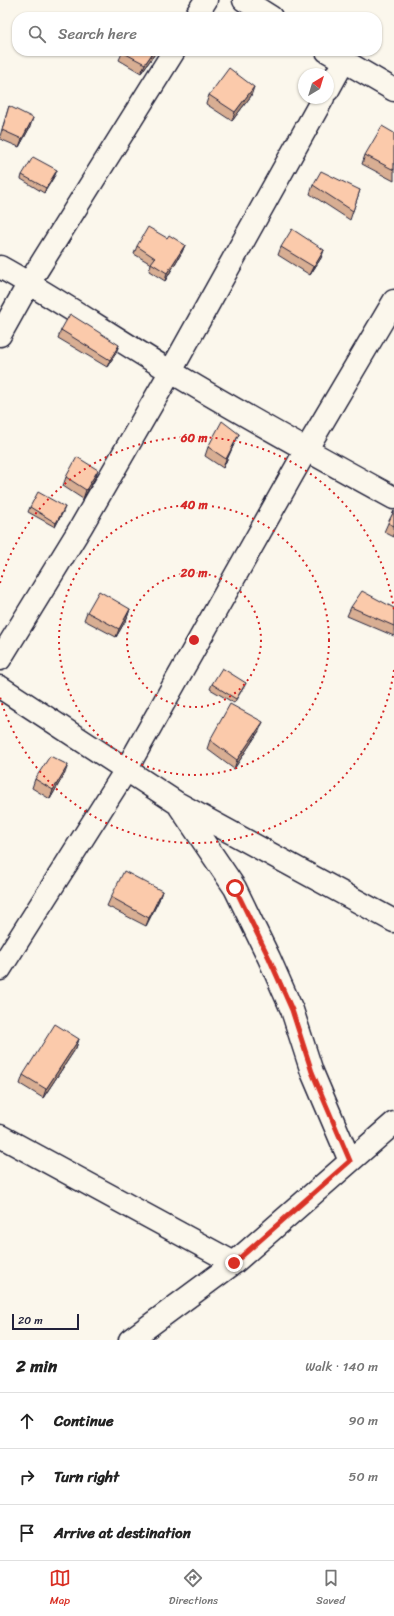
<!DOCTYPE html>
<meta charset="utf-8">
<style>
body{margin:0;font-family:Sriracha,sans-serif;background:#f6f6f6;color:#222}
.compass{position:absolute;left:298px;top:68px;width:36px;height:36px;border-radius:50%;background:#fff;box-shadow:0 1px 3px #0004;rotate:38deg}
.scale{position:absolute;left:12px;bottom:10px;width:67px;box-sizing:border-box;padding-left:4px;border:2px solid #22223b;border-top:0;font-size:11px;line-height:14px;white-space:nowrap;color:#22223b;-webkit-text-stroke:3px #fbf7ec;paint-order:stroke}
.stop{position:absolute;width:12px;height:12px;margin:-9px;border:3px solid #d93025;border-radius:50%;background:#fff}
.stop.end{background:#d93025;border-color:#fff;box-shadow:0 1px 4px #0008}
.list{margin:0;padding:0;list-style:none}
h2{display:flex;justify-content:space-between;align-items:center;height:52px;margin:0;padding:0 16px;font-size:17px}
h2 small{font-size:13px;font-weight:400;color:#767676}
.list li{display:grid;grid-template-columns:26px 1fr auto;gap:12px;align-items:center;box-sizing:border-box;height:56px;padding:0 16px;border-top:1px solid #e0e0e0}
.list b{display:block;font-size:15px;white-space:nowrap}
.list em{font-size:13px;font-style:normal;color:#767676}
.icon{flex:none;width:22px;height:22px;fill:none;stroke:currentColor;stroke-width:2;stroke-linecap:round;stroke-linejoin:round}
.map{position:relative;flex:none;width:394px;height:1340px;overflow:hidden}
.search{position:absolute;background:#fff;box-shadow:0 1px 3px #0004;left:12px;right:12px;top:12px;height:44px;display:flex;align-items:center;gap:10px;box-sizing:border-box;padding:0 14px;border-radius:16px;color:#767676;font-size:15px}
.sheet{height:220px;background:#fff}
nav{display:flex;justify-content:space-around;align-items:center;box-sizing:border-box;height:56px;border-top:1px solid #e0e0e0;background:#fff;font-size:11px;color:#767676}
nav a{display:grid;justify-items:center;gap:2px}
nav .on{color:#d93025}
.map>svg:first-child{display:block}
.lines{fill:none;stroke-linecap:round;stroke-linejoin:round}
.street-casing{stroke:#22223b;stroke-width:25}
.street{stroke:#fbf7ec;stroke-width:22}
.wall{fill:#d8ae93;stroke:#22223b}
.shaded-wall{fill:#b08d78;stroke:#22223b}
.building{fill:#fbcaab;stroke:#22223b}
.route{stroke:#d93025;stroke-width:5}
.ring{fill:none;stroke:#d62828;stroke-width:2;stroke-dasharray:2 4}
.centre{fill:#d62828;stroke:#fbf7ec;stroke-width:2}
.ring-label{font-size:12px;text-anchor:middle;font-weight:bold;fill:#d62828;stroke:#fbf7ec;stroke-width:3;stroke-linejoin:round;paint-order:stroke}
</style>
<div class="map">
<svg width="394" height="1340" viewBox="0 0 394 1340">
<rect width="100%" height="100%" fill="#fbf7ec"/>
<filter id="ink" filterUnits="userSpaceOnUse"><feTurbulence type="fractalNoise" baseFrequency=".025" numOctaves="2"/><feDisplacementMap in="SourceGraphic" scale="8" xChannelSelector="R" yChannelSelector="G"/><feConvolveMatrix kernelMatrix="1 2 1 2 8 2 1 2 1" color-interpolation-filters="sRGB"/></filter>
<g filter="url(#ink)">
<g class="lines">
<defs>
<path id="street" d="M244,0L271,17
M195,17L206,0
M327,51L394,90
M328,90L344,61
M0,267C58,299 113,337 170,371C244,416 319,457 394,498
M0,335L29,283L174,51
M0,659L81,527L171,371L323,98
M0,687L177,803L394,921
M180,807L235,888L269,958L292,1010L312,1072L350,1161
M0,969L126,770L306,450L394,301
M0,1136L234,1263
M130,1340L234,1263L394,1123"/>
</defs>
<use href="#street" class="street-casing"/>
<use href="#street" class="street"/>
</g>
<path class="wall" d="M123,51H157L141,73L119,60Z
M209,95L251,96L232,121L206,104Z
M9,106L30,127L19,147L0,139V136Z
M394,133V181L362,164L365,155Z
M57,170L55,175L44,193L21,179L22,175Z
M313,185L360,190L350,220L310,194Z
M167,238L185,245L182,252L165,281L149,271L151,264L134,254L137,246Z
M281,247L324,250L321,258L310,275L278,255Z
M61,330L116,353L107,367L58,338Z
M239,434L235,442L223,468L205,456L208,447Z
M66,477L95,478L83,499L63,486Z
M30,507L63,512L55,527L28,512Z
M394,511V537L384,532L388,523Z
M351,607L394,608V636L347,616Z
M130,609L127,618L116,637L84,620L87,612Z
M246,683L244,687L234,703L210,689L212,684Z
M259,731L234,769L207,749L210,740Z
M65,773L50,799L32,788L35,779Z
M162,891L159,900L146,926L107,906L111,897Z
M79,1039L76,1048L43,1098L20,1084L23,1075Z"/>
<path class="shaded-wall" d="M154,51H157L141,73L145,64Z
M254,87L251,96L232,121L235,112Z
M33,118L30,127L19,147L22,139Z
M57,170L55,175L44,193L46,188Z
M185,245L182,252L165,281L167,273Z
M324,250L321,258L310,275L314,267Z
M119,345L116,353L107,367L110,360Z
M239,434L235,442L223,468L226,459Z
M98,470L95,478L83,499L86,490Z
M65,507L63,512L55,527L56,523Z
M130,609L127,618L116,637L119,629Z
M263,722L259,731L234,769L237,760Z
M68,765L65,773L50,799L53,790Z
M162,891L159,900L146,926L149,918Z
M79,1039L76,1048L43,1098L46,1089Z"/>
<path class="building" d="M123,51H154L145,64L122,52Z
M229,68L254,87L235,112L209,95Z
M9,106L33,118L22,139L2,130Z
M382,126L394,133V170L365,155Z
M33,157L57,170L46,188L22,175Z
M321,171L360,190L353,211L313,185Z
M148,227L167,238L169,235L185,245L167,273L151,263L155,258L137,246Z
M292,229L324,250L314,267L281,247Z
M70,314L119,345L110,360L61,330Z
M222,421L239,434L226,459L208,447Z
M77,457L98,470L86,490L66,477Z
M38,492L65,507L56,523L30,507Z
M394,511V526L388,523Z
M99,591L130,609L119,629L87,612Z
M362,591L394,608V626L351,607Z
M222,668L246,683L236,699L212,684Z
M230,704L263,722L237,760L210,740Z
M50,756L68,765L53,790L35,779Z
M124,871L162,891L149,918L111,897Z
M55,1024L79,1039L46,1089L23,1075Z"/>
</g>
<g class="lines" filter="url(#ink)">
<path class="route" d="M234,1263L350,1161L312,1072L292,1010L269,958L235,888"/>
</g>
<g class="ring">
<circle cx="194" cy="640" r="67"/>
<circle cx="194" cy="640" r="135"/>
<path d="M394 670A202 202 0 0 1 0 697M0 583A202 202 0 0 1 394 610"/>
</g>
<circle cx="194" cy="640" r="6" class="centre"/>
<g class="ring-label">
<text x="194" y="442">60 m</text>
<text x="194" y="509">40 m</text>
<text x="194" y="577">20 m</text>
</g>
</svg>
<svg class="compass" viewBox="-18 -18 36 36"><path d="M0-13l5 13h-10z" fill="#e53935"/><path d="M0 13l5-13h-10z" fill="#767676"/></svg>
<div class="scale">20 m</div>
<div class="stop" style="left:235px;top:888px"></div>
<div class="stop end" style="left:234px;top:1263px"></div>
<div class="search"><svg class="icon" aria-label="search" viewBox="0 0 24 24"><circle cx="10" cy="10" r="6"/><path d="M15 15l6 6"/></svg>Search here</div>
</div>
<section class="sheet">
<h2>2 min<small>Walk · 140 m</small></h2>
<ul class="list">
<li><svg class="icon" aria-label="ahead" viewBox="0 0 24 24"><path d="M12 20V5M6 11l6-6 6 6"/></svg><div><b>Continue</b></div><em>90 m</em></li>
<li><svg class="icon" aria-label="right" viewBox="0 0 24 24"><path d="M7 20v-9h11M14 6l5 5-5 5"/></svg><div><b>Turn right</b></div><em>50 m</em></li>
<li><svg class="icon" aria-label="arrive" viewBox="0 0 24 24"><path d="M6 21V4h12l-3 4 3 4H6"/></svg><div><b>Arrive at destination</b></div></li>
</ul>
</section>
<nav>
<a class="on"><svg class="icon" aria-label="map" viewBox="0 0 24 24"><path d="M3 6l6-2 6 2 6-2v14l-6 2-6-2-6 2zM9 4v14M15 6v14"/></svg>Map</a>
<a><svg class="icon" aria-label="directions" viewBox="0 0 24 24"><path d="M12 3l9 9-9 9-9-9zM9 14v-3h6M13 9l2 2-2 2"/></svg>Directions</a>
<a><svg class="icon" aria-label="saved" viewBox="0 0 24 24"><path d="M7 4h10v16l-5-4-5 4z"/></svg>Saved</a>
</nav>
